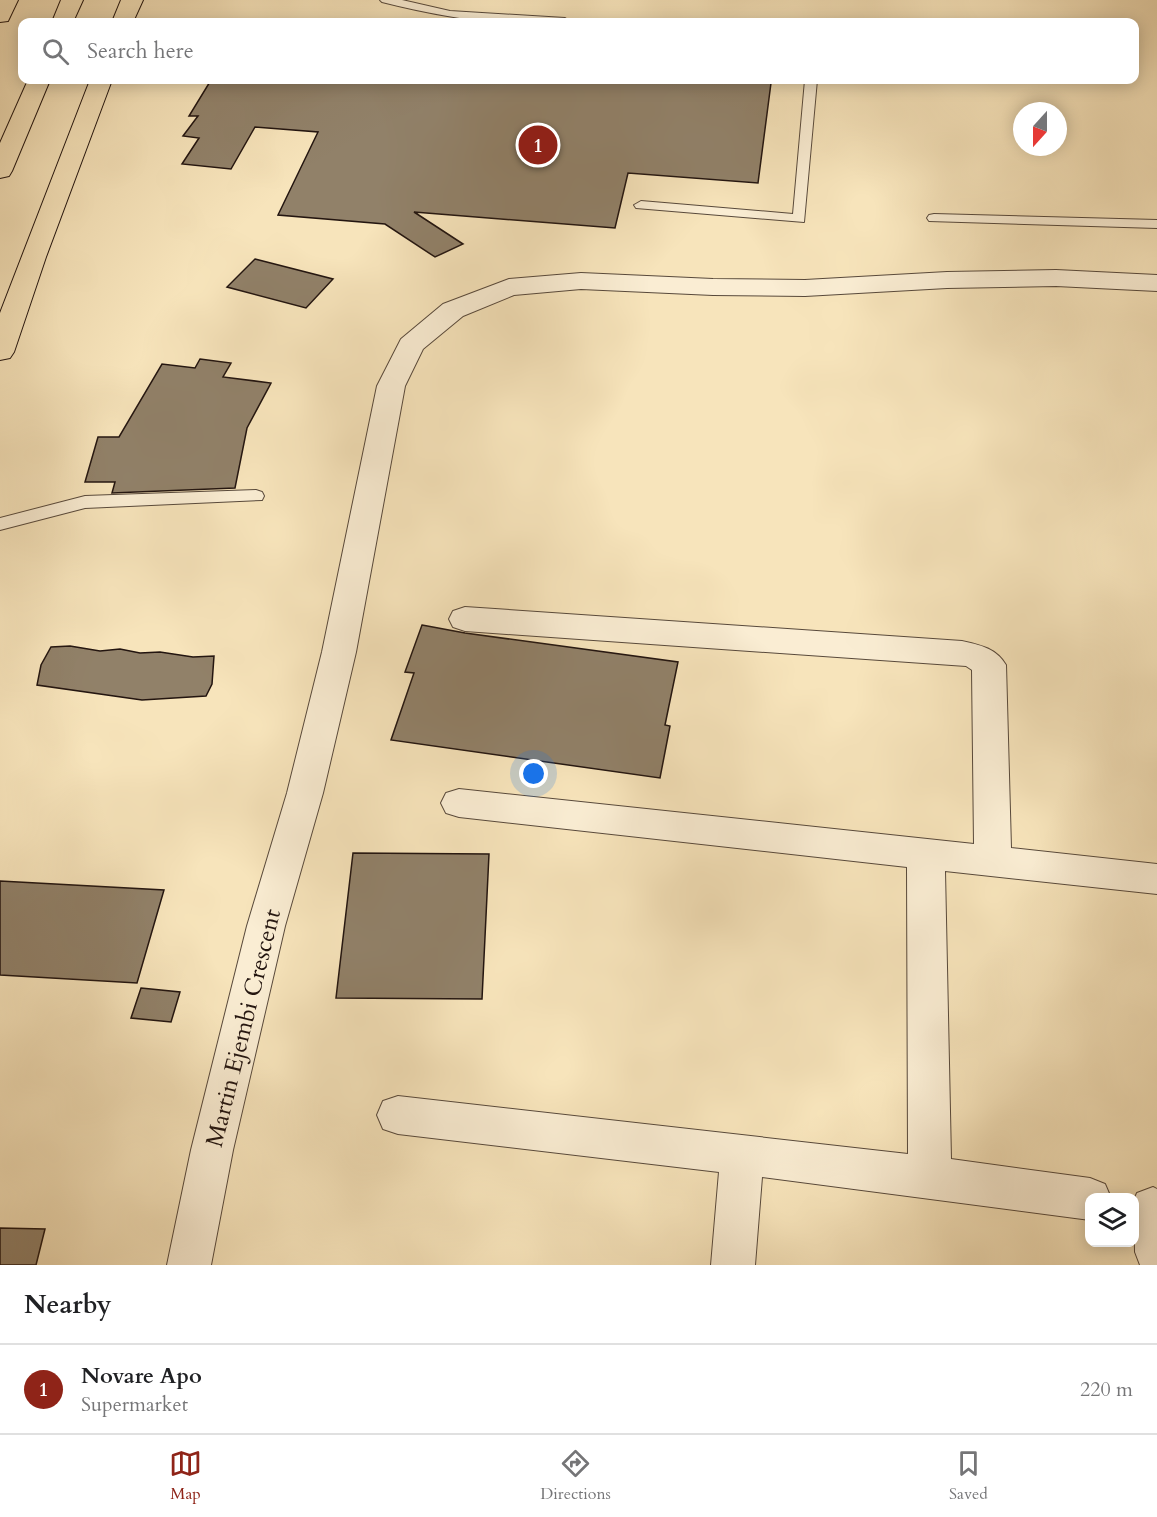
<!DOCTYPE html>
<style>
body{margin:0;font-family:Cardo,serif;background:#f6f6f6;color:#202124}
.controls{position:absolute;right:18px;bottom:18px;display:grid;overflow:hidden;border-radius:12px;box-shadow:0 3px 15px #0003}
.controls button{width:54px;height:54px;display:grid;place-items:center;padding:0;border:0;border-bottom:2px solid #e0e0e0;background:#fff;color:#202124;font:30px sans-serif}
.compass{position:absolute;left:1013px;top:102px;width:54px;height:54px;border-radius:50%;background:#fff;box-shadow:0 3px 15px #0003;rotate:201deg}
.you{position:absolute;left:534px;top:774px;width:21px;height:21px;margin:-15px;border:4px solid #fff;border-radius:50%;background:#1a73e8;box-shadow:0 0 0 9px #1a73e833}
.badge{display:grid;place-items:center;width:39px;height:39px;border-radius:50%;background:#8f2418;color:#fff;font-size:20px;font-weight:700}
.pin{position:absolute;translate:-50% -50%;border:3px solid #fff;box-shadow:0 2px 6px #0006}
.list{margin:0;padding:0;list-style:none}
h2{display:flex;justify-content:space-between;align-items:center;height:78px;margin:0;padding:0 24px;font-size:26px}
h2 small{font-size:20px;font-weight:400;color:#757577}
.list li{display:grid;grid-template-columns:39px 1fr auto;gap:18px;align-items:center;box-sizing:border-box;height:90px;padding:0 24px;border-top:2px solid #e0e0e0}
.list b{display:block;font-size:22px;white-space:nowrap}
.list p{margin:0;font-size:20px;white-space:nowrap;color:#757577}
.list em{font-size:20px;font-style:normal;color:#757577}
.icon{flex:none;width:33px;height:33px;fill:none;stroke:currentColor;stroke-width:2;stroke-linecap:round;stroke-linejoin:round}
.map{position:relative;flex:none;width:1157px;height:1265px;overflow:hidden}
.search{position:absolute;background:#fff;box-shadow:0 3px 15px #0003;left:18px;right:18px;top:18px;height:66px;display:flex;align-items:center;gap:15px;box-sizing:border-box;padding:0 21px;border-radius:12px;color:#757577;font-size:22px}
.sheet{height:168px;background:#fff}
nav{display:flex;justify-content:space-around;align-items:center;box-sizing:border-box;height:84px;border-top:2px solid #e0e0e0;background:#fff;font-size:16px;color:#757577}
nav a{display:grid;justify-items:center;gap:3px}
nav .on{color:#8f2418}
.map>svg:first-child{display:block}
.building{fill:#918169;stroke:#231510;stroke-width:1.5}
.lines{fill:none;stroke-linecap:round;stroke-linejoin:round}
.lane-casing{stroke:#58493b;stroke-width:2}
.street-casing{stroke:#58493b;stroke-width:2}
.primary-casing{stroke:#231510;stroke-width:2}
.highway-casing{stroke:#231510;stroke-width:2}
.lane{fill:#faedd3;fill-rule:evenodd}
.street{fill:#faedd3;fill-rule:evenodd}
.primary{fill:#f7e4bb;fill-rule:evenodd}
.highway{fill:#f7e4bb;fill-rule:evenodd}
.labels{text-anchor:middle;stroke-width:4.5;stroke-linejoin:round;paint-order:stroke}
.near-street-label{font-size:24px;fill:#231510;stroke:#faedd3}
</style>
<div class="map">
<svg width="1157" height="1265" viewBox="0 0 1157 1265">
<rect width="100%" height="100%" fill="#f7e4bb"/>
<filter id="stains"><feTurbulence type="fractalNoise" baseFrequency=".00333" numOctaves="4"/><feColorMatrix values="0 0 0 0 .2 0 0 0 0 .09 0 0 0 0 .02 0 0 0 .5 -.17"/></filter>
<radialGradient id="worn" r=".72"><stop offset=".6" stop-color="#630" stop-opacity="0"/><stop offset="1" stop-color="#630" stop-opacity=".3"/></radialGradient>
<path class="building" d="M211,80H716L771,83L758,183L628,173L615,228L414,212L463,244L435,257L385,224L278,215L318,132L255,127L231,169L182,164L199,138L183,136L198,116H189Z
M255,259L333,279L306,308L227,287Z
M200,359L231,363L223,377L271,383L247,428L235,488L112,493L115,482H85L98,437H119L162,364L195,368Z
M422,625L465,633L678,662L665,725L670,726L660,778L391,740L414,673L405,672Z
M70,646L100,651L120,649L140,653L160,652L193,657L214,656L212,684L206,696L142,700L37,685L41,665L51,647Z
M353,853L489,854L482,999L336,998Z
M0,881L164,890L137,983L0,975Z
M141,988L180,992L171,1022L131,1018Z
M0,1228L45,1229L36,1265H0Z"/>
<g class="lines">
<defs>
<path id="lane" d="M380,0H402L450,11L565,18L571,22C510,29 441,17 382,2Z
M805,80H817L804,222L636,208L634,205L641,201L793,214Z
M934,214L1157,220V228L929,221L927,218L929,215Z
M256,490L262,492L264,496L262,500L85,508L0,530V518L85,496Z"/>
<path id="street" d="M1056,270L1157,275V291L1056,286L947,288L805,296L713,295L581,289L514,295L463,316L423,349L405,386L356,652L323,793L285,926L233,1150L211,1265H167L191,1150L247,926L287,793L322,652L377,386L401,339L443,304L509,279L581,273L713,279L805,280L947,272Z
M465,607L962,641C980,645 996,648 1006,665L1011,848L1157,864V894L945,871L951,1159L1090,1178L1105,1184L1111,1198H1090V1220L762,1177L755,1265H711L719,1172L398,1134L383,1129L377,1115L383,1101L398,1096L908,1154L907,867L459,817L446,813L441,803L446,793L459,789L974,844L972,670L966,666L465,631L453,627L449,619L453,611Z
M1153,1187L1157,1189V1265H1140L1135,1252L1134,1200L1137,1193Z"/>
<path id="primary" d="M121,0H143L133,22H112Z
M90,80H112L46,257L14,352L10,358L0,360V313Z"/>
<path id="highway" d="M0,0H18L8,21L0,22Z
M61,0H83L73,22H52Z
M28,80H50L12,171L9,176L0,178V143Z"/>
</defs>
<use href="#lane" class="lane-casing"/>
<use href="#street" class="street-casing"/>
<use href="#primary" class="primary-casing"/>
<use href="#highway" class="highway-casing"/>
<use href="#lane" class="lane"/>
<use href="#street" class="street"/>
<use href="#primary" class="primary"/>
<use href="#highway" class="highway"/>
</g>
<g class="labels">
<g class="near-street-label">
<text transform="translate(243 1028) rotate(-76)" y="8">Martin Ejembi Crescent</text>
</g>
</g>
<rect width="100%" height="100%" filter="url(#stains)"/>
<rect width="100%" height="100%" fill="url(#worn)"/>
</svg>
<div class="controls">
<button><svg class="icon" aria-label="layers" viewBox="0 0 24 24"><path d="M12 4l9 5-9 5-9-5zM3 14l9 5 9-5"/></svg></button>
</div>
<svg class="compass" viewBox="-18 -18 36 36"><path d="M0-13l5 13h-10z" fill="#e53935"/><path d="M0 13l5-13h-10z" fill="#757577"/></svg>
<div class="you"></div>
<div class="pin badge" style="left:538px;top:145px">1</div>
<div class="search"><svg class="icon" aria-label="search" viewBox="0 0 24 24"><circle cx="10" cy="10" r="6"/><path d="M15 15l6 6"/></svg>Search here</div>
</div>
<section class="sheet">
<h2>Nearby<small></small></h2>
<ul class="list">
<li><span class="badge">1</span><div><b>Novare Apo</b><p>Supermarket</p></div><em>220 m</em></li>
</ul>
</section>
<nav>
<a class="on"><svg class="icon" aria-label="map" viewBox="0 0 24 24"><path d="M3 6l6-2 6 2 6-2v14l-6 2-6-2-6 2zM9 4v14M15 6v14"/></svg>Map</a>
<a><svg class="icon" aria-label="directions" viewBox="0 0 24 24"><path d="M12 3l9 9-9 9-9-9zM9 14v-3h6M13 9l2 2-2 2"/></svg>Directions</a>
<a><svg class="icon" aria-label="saved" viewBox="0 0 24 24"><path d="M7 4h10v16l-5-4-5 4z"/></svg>Saved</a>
</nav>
